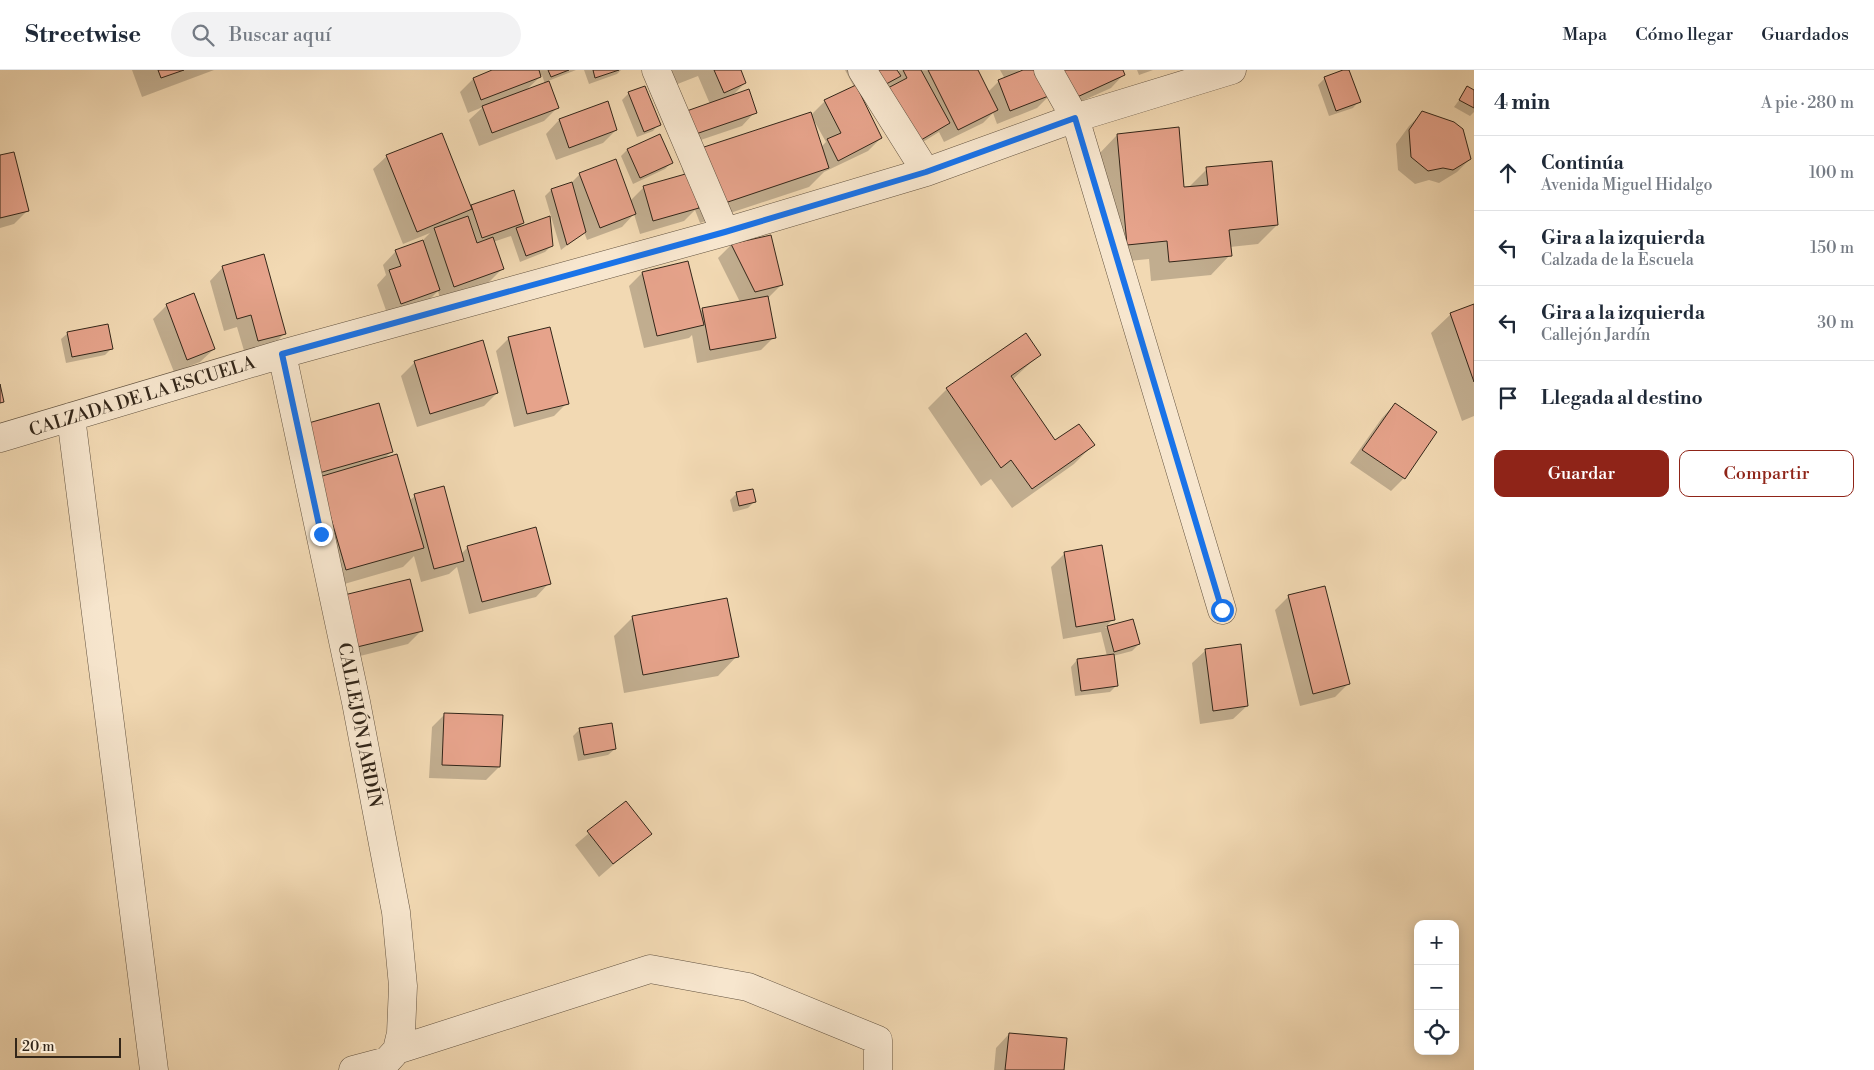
<!DOCTYPE html>
<html lang="es">
<meta charset="utf-8">
<style>
body{margin:0;font-family:"Libre Bodoni",serif;background:#f2f2f3;color:#1f2937}
.controls{position:absolute;right:15px;bottom:15px;display:grid;overflow:hidden;border-radius:10px;box-shadow:0 2px 12px #0003}
.controls button{width:45px;height:45px;display:grid;place-items:center;padding:0;border:0;border-bottom:1px solid #e0e1e3;background:#fff;color:#1f2937;font:25px sans-serif}
.scale{position:absolute;left:15px;bottom:12px;width:106px;box-sizing:border-box;padding-left:5px;border:2px solid #332619;border-top:0;font-size:14px;line-height:18px;white-space:nowrap;color:#332619;-webkit-text-stroke:4px #f7e6ce;paint-order:stroke}
.stop{position:absolute;width:15px;height:15px;margin:-11px;border:4px solid #1a73e8;border-radius:50%;background:#fff}
.stop.end{background:#1a73e8;border-color:#fff;box-shadow:0 1px 5px #0008}
.list{margin:0;padding:0;list-style:none}
h2{display:flex;justify-content:space-between;align-items:center;height:65px;margin:0;padding:0 20px;font-size:21px}
h2 small{font-size:16px;font-weight:400;color:#747a83}
.list li{display:grid;grid-template-columns:32px 1fr auto;gap:15px;align-items:center;box-sizing:border-box;height:75px;padding:0 20px;border-top:1px solid #e0e1e3}
.list b{display:block;font-size:19px;white-space:nowrap}
.list p{margin:0;font-size:16px;white-space:nowrap;color:#747a83}
.list em{font-size:16px;font-style:normal;color:#747a83}
.actions{display:flex;gap:10px;padding:15px 20px}
.actions a{flex:1;padding:11px 0;border:1px solid #8f2418;border-radius:10px;text-align:center;font-size:18px;color:#8f2418}
.actions .main{background:#8f2418;color:#fff}
.icon{flex:none;width:28px;height:28px;fill:none;stroke:currentColor;stroke-width:2;stroke-linecap:round;stroke-linejoin:round}
.map{position:relative;flex:none;width:1474px;height:1000px;overflow:hidden}
header{display:flex;align-items:center;gap:30px;box-sizing:border-box;height:70px;padding:0 25px;background:#fff;border-bottom:1px solid #e0e1e3}
header strong{font-size:24px}
nav{display:flex;gap:28px;margin-inline-start:auto;font-size:18px}
.search{width:350px;height:45px;background:#f2f2f3;display:flex;align-items:center;gap:12px;box-sizing:border-box;padding:0 18px;border-radius:28px;color:#747a83;font-size:19px}
main{display:flex}
aside{flex:1;background:#fff}
.map>svg:first-child{display:block}
.shadow{fill:#0003;fill-rule:evenodd}
.building{fill:#e6a38b;stroke:#332619}
.lines{fill:none;stroke-linecap:round;stroke-linejoin:round}
.minor-casing{stroke:#635340;stroke-width:29}
.minor{stroke:#f7e6ce;stroke-width:28}
.route{stroke:#1a73e8;stroke-width:6}
.labels{text-anchor:middle;stroke-width:4.5;stroke-linejoin:round;paint-order:stroke}
.street-label{font-size:18px;fill:#332619;stroke:#f7e6ce}
</style>
<header>
<strong>Streetwise</strong>
<div class="search"><svg class="icon" aria-label="search" viewBox="0 0 24 24"><circle cx="10" cy="10" r="6"/><path d="M15 15l6 6"/></svg>Buscar aquí</div>
<nav><a>Mapa</a><a>Cómo llegar</a><a>Guardados</a></nav>
</header>
<main>
<div class="map">
<svg width="1474" height="1000" viewBox="0 0 1474 1000">
<rect width="100%" height="100%" fill="#f2d9b3"/>
<filter id="stains"><feTurbulence type="fractalNoise" baseFrequency=".004" numOctaves="4"/><feColorMatrix values="0 0 0 0 .2 0 0 0 0 .09 0 0 0 0 .02 0 0 0 .5 -.17"/></filter>
<radialGradient id="worn" r=".72"><stop offset=".6" stop-color="#630" stop-opacity="0"/><stop offset="1" stop-color="#630" stop-opacity=".3"/></radialGradient>
<path class="shadow" d="M132,0H214L142,27Z
M495,0H576L548,11L557,38L544,51L479,76L469,50L483,37L468,43L460,22L473,9ZM542,5L545,14L525,21Z
M584,0H621L617,4L589,14Z
M668,0H739L745,13L731,27L755,42L742,56L677,78L710,34L698,6L675,15Z
M845,0H896L897,2L899,0H977L988,22L999,11L1005,9L1000,0H1020L1014,5L1027,0L1050,25L1037,38L997,54L993,43L983,53L944,72L939,62L902,85L887,19L863,32L881,68L868,81L824,102L809,117L700,153L695,140L684,151L640,164L634,144L622,157L587,170L584,162L561,180L545,126L551,120L569,115L580,104L630,131L644,117L684,105L682,99L702,80L811,45L825,31L854,17ZM812,47L826,72L821,77Z
M1044,0H1122L1124,4L1111,18L1062,40Z
M1137,0H1153L1139,5Z
M1348,0L1359,31L1353,38L1329,46L1318,15L1325,8Z
M1468,18L1474,21V42L1470,46L1454,37Z
M629,23L659,54L653,61L637,67L622,30Z
M607,33L616,60L603,73L556,90L546,64L559,50Z
M1422,43L1470,89L1457,102L1439,113L1429,110L1415,114L1398,100L1396,74L1409,56Z
M659,65L672,92L665,99L633,114L621,86L627,80Z
M1117,65L1183,118H1188L1207,99L1277,155L1258,174L1230,177V185L1211,205L1151,211L1149,189L1108,193L1098,85Z
M387,86L470,137L513,122L523,153L516,160L549,148L551,176L545,182L520,192L511,166L493,172L502,199L489,212L440,229L438,221L426,233L388,246L377,215L386,205L383,195L396,181L421,172L430,163L403,174L373,99Z
M0,87L27,141L14,154L0,158Z
M770,166L781,215L768,228L774,267L761,280L697,293L692,265L689,268L644,278L629,216L642,203L699,243L703,239L740,232L718,188L731,175Z
M223,197L285,263L271,277L245,284L237,257L224,261L210,211Z
M167,235L214,279L200,292L174,302L153,249Z
M1474,236V346L1462,351L1431,263L1451,244Z
M68,263L111,279L105,285L66,293L61,269Z
M509,268L567,333L554,346L514,357L496,281Z
M1039,285L1012,310L1055,372L1093,375L1074,394L1012,438L991,409L981,416L928,338L947,319Z
M415,292L497,323L484,336L417,357L401,306Z
M1395,334L1404,408L1391,421L1350,393L1382,348Z
M293,369L391,382L383,390L409,431L415,426L461,484L468,477L549,513L536,527L469,544L457,497L449,504L421,512L414,486L403,497L327,519Z
M737,423L754,432L748,438L733,442L730,430Z
M1064,484L1113,549L1105,558L1132,550L1139,574L1132,581L1113,586L1117,615L1110,622L1075,626L1071,597L1077,590L1107,586L1101,562L1063,569L1051,497Z
M1289,526L1348,614L1335,627L1300,636L1275,540Z
M341,527L421,561L408,574L340,591Z
M633,547L737,586L718,606L624,623L614,566Z
M1206,580L1247,636L1233,649L1200,654L1192,593Z
M445,644L499,697L486,710L429,708L432,657Z
M580,659L615,679L608,685L578,691L573,666Z
M626,732L650,763L599,807L575,775Z
M1009,964L1063,1000H994L996,978Z"/>
<path class="building" d="M158,0H184L161,8Z
M492,0H539L541,7L481,30L473,8Z
M548,0H569L551,7Z
M593,0H619L595,8Z
M714,0H741L746,13L724,23Z
M865,0H897L901,6L875,20Z
M903,0H921L950,53L916,73L886,19L907,8Z
M928,0H978L998,40L958,60Z
M1023,0H1042L1051,25L1010,41L998,10Z
M1063,0H1123L1125,5L1075,28Z
M1343,0H1349L1361,32L1336,41L1324,7Z
M549,11L559,38L492,63L482,36Z
M856,15L882,68L838,91L827,69L841,63L824,30Z
M645,16L661,55L644,62L628,22Z
M1467,16L1474,20V38L1459,30Z
M749,19L757,43L690,66L681,43Z
M608,31L617,60L569,78L559,49Z
M1422,41L1454,52L1463,59L1471,89L1453,100L1443,98L1428,101L1411,87L1409,60Z
M811,42L829,98L719,135L701,78Z
M1179,57L1184,117L1208,115L1206,97L1272,91L1278,155L1229,160L1232,186L1169,192L1167,171L1127,175L1117,64Z
M442,63L472,139L417,162L386,85Z
M660,64L673,93L640,108L627,79Z
M14,82L29,141L0,148V85Z
M616,89L636,144L600,158L579,103Z
M689,103L699,138L653,151L643,116Z
M572,112L586,162L567,175L551,119Z
M514,120L524,153L482,168L471,135Z
M468,146L477,173L493,167L504,199L454,217L434,158Z
M550,146L553,176L526,186L516,158Z
M771,165L783,215L755,222L731,174Z
M423,170L440,220L401,234L389,200L401,196L395,180Z
M264,184L286,264L258,271L251,245L237,249L222,196Z
M688,191L704,255L657,266L642,202Z
M194,223L215,279L187,290L166,234Z
M768,226L776,268L710,280L702,238Z
M1474,234V312L1450,243Z
M108,254L113,279L72,287L67,262Z
M550,257L569,334L527,344L508,267Z
M1026,263L1041,285L1011,306L1055,370L1079,354L1095,375L1032,419L1011,390L1001,398L946,318Z
M483,270L498,323L430,344L414,291Z
M0,314L4,332L0,333Z
M379,333L393,382L319,403L305,354Z
M1395,333L1437,362L1405,409L1362,380Z
M397,384L424,478L346,500L319,407Z
M444,416L464,491L434,499L414,424Z
M753,419L756,432L739,436L736,422Z
M536,457L551,514L482,532L467,476Z
M1102,475L1115,550L1076,557L1064,482Z
M410,509L423,561L353,578L340,526Z
M1325,516L1350,614L1313,624L1288,525Z
M727,528L739,587L643,605L632,546Z
M1133,549L1140,574L1114,582L1107,556Z
M1241,574L1248,636L1213,641L1205,579Z
M1114,584L1118,616L1081,621L1077,589Z
M444,643L503,645L500,697L442,695Z
M612,653L616,679L584,685L579,658Z
M626,731L652,764L613,794L587,761Z
M1009,963L1067,968L1064,1000H1005Z"/>
<g class="lines">
<defs>
<path id="minor" d="M656,0L725,162
M862,0L926,102
M1048,0L1075,48L1222,540
M282,284L356,632L396,842L403,916L401,963L397,980L387,991L353,1000
M71,347L154,1000
M0,368L282,284L725,162L926,102L1075,48L1232,0
M397,980L650,899L748,917L878,970V1000"/>
</defs>
<use href="#minor" class="minor-casing"/>
<use href="#minor" class="minor"/>
</g>
<g class="lines">
<path class="route" d="M321,464L282,284L725,162L926,102L1075,48L1222,540"/>
</g>
<g class="labels">
<g class="street-label">
<text transform="translate(142 326) rotate(-17)" y="6">CALZADA DE LA ESCUELA</text>
<text transform="translate(360 655) rotate(79)" y="6">CALLEJÓN JARDÍN</text>
</g>
</g>
<rect width="100%" height="100%" filter="url(#stains)"/>
<rect width="100%" height="100%" fill="url(#worn)"/>
</svg>
<div class="controls">
<button>+</button>
<button>−</button>
<button><svg class="icon" aria-label="locate" viewBox="0 0 24 24"><circle cx="12" cy="12" r="6"/><path d="M12 2v4M12 18v4M2 12h4M18 12h4"/></svg></button>
</div>
<div class="scale">20 m</div>
<div class="stop" style="left:1222px;top:540px"></div>
<div class="stop end" style="left:321px;top:464px"></div>
</div>
<aside>
<h2>4 min<small>A pie · 280 m</small></h2>
<ul class="list">
<li><svg class="icon" aria-label="ahead" viewBox="0 0 24 24"><path d="M12 20V5M6 11l6-6 6 6"/></svg><div><b>Continúa</b><p>Avenida Miguel Hidalgo</p></div><em>100 m</em></li>
<li><svg class="icon" aria-label="left" viewBox="0 0 24 24"><path d="M17 20v-9H6M10 6l-5 5 5 5"/></svg><div><b>Gira a la izquierda</b><p>Calzada de la Escuela</p></div><em>150 m</em></li>
<li><svg class="icon" aria-label="left" viewBox="0 0 24 24"><path d="M17 20v-9H6M10 6l-5 5 5 5"/></svg><div><b>Gira a la izquierda</b><p>Callejón Jardín</p></div><em>30 m</em></li>
<li><svg class="icon" aria-label="arrive" viewBox="0 0 24 24"><path d="M6 21V4h12l-3 4 3 4H6"/></svg><div><b>Llegada al destino</b></div></li>
</ul>
<div class="actions"><a class="main">Guardar</a><a>Compartir</a></div>
</aside>
</main>
